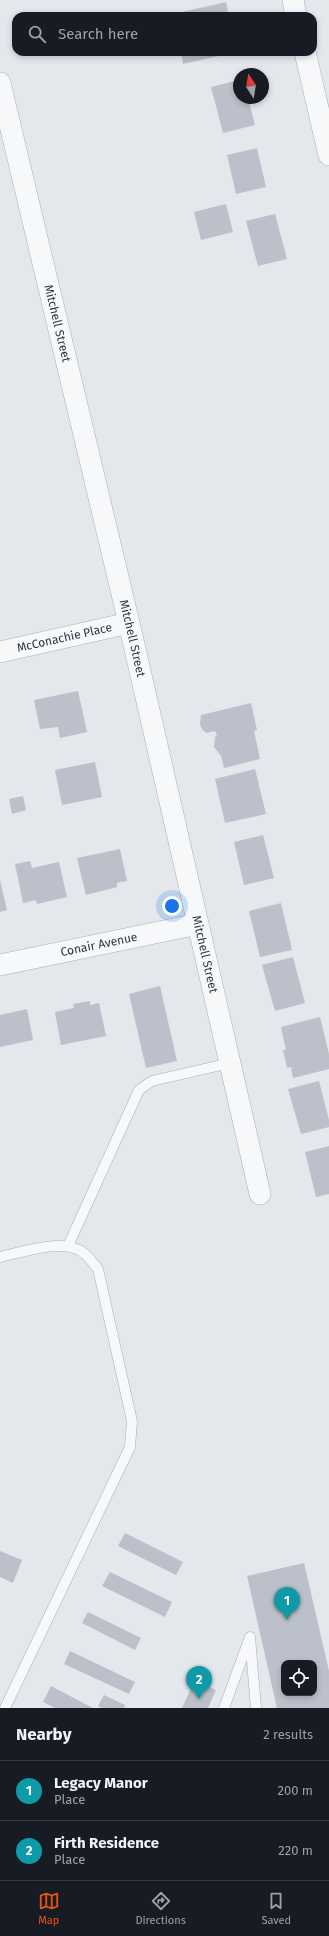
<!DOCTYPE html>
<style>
body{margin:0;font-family:"Fira Sans",sans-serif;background:#242831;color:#f1f3f6}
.controls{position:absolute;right:12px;bottom:12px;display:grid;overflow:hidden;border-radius:8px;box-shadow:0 2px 6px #0003}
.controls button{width:36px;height:36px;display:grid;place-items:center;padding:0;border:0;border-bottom:1px solid #363941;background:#171b24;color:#f1f3f6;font:20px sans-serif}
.compass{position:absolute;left:233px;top:68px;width:36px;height:36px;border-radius:50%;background:#171b24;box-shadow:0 2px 6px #0003;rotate:348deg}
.you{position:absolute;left:172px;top:906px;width:14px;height:14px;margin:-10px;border:3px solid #fff;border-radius:50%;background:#1a73e8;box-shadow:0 0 0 6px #1a73e833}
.badge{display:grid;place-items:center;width:26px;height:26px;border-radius:50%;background:#ea580c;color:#fff;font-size:13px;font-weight:700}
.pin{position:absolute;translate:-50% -33px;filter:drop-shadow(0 1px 2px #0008)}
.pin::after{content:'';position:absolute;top:21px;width:14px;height:12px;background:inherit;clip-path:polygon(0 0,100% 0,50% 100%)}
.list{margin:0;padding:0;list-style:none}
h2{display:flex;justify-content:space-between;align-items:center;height:52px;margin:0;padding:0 16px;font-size:17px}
h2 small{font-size:13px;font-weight:400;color:#9ea1a6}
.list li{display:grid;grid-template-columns:26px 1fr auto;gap:12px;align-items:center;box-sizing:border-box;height:60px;padding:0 16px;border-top:1px solid #363941}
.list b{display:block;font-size:15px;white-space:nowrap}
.list p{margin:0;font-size:13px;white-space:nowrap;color:#9ea1a6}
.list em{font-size:13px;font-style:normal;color:#9ea1a6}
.icon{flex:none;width:22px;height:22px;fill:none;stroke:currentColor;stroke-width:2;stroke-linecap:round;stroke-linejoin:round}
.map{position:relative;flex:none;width:329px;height:1708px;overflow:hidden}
.search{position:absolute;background:#171b24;box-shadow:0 2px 6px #0003;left:12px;right:12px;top:12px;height:44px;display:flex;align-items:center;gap:10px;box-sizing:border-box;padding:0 14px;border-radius:12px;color:#9ea1a6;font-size:15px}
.sheet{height:172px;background:#171b24}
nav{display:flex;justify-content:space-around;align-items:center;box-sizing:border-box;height:56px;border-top:1px solid #363941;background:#171b24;font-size:11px;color:#9ea1a6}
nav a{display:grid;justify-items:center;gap:2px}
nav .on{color:#ea580c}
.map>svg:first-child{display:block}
.building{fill:#bbc0ca;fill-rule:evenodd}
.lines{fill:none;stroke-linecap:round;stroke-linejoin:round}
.service-casing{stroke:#a9aeb7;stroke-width:11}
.minor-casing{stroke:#a9aeb7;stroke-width:22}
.service{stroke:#f7f8fa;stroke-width:10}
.minor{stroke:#f7f8fa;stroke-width:21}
.labels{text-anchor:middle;stroke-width:3.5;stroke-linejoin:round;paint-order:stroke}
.street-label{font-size:12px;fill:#2b3445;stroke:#f4f6f9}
</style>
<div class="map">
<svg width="329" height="1708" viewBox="0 0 329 1708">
<rect width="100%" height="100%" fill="#e4e7ec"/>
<path class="building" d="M226,2L229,16H174L173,14Z
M181,52H232V53L183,64Z
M239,80V98H248L255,125L223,133L211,87Z
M257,148L266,187L236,194L227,155Z
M226,204L233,232L201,240L194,212Z
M275,214L287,259L258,266L246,221Z
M78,691L87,732L60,738L58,727L40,729L34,700Z
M251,703L257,730L254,731L260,759L224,768L221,756L214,747L215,737L217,736L215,731L206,733L202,729L200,724L201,715Z
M95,762L102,797L62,805L55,770Z
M255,769L266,814L225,823L215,779Z
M23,796L26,810L12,814L9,799Z
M263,835L274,878L244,885L234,842Z
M120,849L127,881L117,883V887L86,895L77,858Z
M30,861L32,868L59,862L67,897L37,904L36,900L23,903L15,864Z
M0,880L7,910L0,912Z
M281,903L292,950L260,957L249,911Z
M293,957L305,1003L275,1011L262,965Z
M160,986L177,1061L146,1068L129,994Z
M90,1001V1005L99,1003L106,1036L61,1045L55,1012L74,1008L73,1004Z
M27,1009L33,1040L0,1047V1015Z
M320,1017L329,1054V1069L293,1078L291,1067L287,1068L283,1050H286L281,1027Z
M319,1081L329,1120V1127L301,1134L288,1089Z
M329,1146V1194L316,1197L305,1152Z
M125,1533L183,1562L176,1575L118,1546Z
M0,1551L22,1560L13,1583L0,1577Z
M304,1563L329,1671V1708H277L247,1576ZM284,1663H314V1693H284Z
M110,1572L172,1602L165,1617L102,1586Z
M88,1612L141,1638L135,1650L82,1623Z
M70,1651L135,1682L129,1694L64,1664Z
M195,1680L216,1690L208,1708H182Z
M51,1686L93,1708H55L43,1702Z
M104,1695L125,1705L124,1708H102L98,1706Z"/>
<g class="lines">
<defs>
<path id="service" d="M68,1246L139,1090L152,1081L230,1063
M0,1257C23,1252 68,1236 86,1255C91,1259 94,1265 98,1269L132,1421L130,1447L5,1708
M224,1708L250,1637L256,1708"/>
<g id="minor">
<path d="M293,0L296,16"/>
<path d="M305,52L329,155"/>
<path id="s1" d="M0,83L129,623L260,1194"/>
<path id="s2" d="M0,652L129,623"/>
<path id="s3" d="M0,965L198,924"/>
</g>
</defs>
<use href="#service" class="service-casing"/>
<use href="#minor" class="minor-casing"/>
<use href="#service" class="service"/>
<use href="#minor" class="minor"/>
</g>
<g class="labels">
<g class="street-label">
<text dy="4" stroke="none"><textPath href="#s1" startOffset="247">Mitchell Street</textPath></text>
<text dy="4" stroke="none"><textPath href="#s2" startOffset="66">McConachie Place</textPath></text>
<text dy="4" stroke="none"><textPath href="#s1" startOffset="571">Mitchell Street</textPath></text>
<text dy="4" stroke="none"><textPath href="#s3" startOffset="101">Conair Avenue</textPath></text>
<text dy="4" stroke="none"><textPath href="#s1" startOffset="895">Mitchell Street</textPath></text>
</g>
</g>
</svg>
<div class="controls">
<button><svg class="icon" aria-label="locate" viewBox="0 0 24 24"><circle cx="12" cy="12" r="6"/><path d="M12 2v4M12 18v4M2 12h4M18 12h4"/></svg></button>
</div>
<svg class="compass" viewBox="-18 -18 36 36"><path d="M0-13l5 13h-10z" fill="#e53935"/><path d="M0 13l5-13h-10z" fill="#9ea1a6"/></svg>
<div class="you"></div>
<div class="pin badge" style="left:287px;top:1620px;background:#0f9aa8">1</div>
<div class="pin badge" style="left:199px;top:1699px;background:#0f9aa8">2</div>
<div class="search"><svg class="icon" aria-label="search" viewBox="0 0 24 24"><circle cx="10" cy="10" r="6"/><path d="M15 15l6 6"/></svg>Search here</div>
</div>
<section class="sheet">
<h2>Nearby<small>2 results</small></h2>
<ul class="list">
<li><span class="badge" style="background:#0f9aa8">1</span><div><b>Legacy Manor</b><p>Place</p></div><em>200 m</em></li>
<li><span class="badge" style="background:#0f9aa8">2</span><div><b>Firth Residence</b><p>Place</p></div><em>220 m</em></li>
</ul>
</section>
<nav>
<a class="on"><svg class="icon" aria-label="map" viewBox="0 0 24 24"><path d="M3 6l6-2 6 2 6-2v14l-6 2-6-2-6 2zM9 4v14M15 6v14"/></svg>Map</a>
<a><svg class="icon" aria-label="directions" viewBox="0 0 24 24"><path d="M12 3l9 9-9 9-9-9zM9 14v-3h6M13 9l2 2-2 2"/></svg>Directions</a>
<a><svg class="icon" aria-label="saved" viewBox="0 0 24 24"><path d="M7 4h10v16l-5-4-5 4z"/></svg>Saved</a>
</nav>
